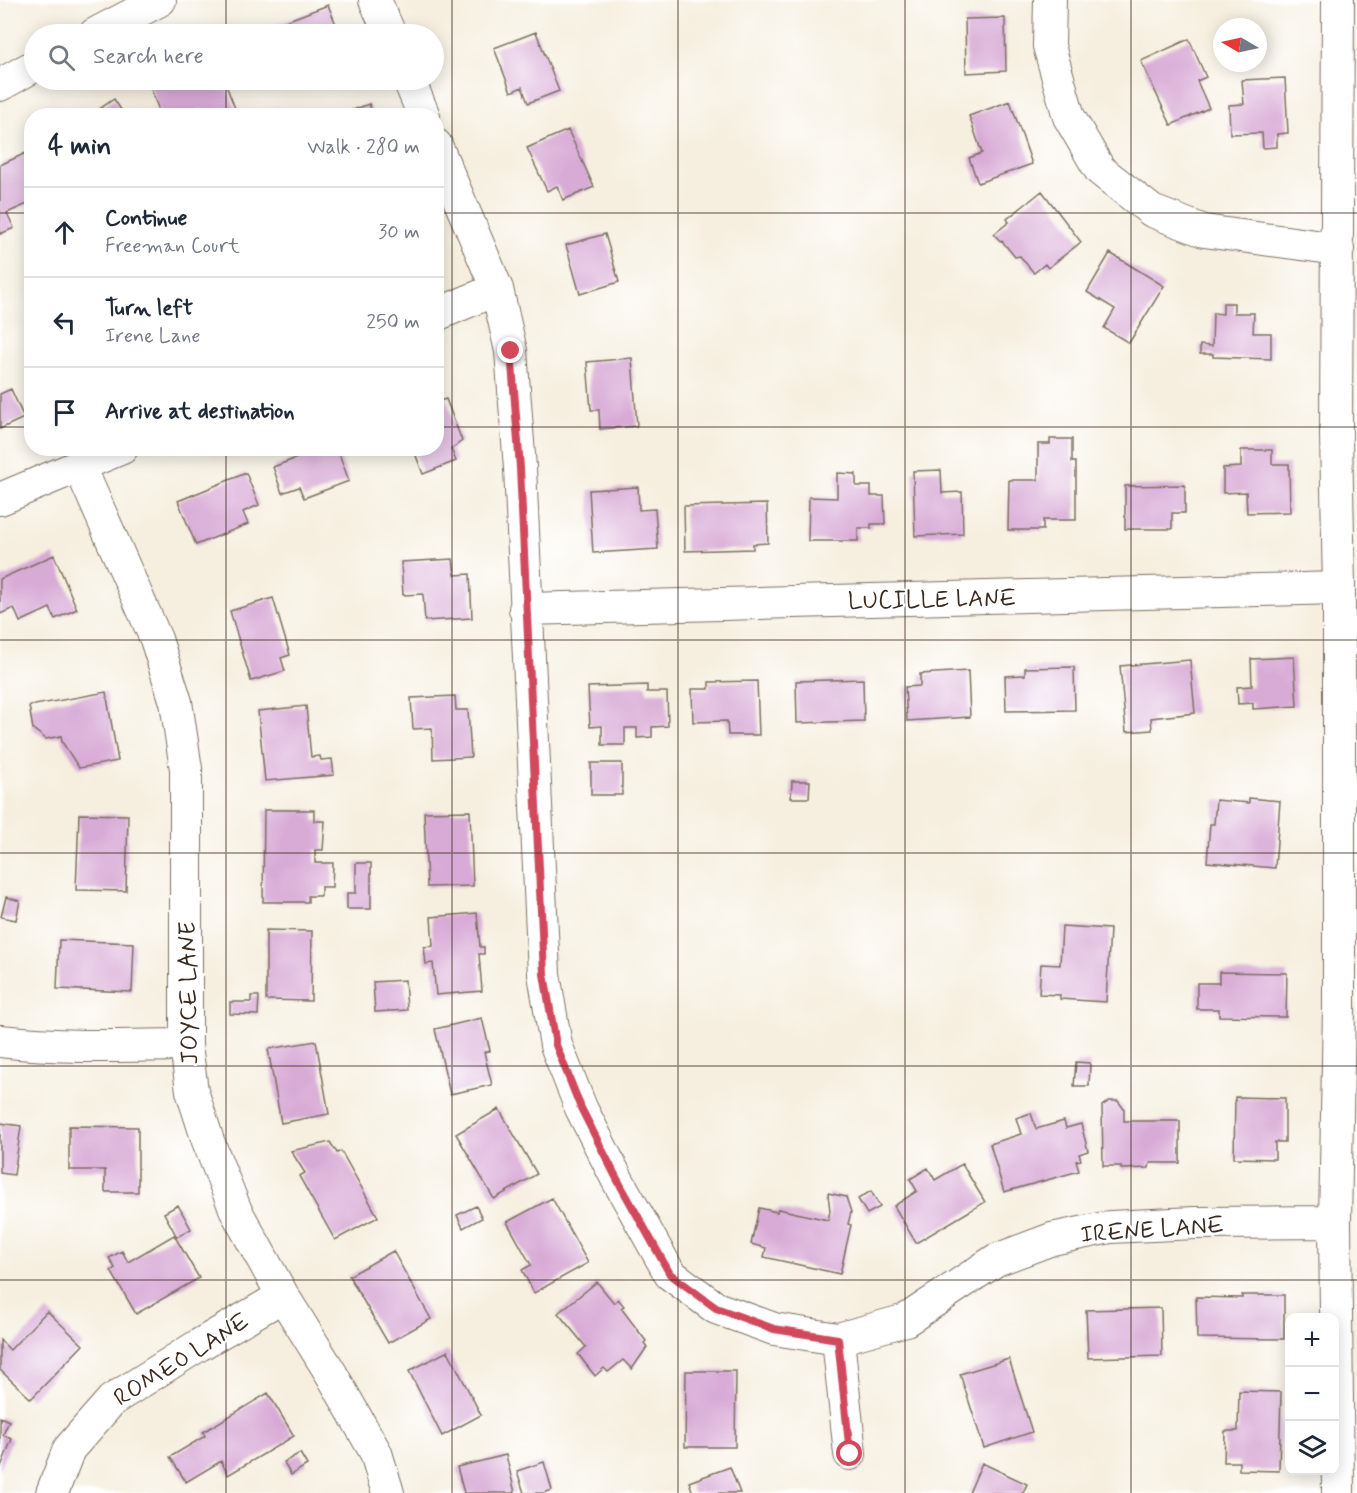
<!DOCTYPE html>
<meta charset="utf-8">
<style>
body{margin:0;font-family:Mynerve,sans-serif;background:#f6f6f7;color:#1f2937}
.controls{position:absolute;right:18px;bottom:18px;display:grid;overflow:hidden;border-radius:12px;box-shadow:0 3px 15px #0003}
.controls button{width:54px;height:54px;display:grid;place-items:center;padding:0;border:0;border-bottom:2px solid #e0e1e3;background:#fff;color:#1f2937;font:30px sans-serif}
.compass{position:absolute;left:1213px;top:18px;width:54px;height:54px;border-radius:50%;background:#fff;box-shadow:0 3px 15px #0003;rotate:279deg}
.stop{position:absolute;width:18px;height:18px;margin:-14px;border:4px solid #d1495b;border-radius:50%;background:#fff}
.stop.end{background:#d1495b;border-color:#fff;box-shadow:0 2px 6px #0008}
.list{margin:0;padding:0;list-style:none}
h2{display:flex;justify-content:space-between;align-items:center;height:78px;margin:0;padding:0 24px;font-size:26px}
h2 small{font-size:20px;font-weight:400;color:#747a83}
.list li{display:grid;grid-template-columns:39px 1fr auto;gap:18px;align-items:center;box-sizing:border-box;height:90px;padding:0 24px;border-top:2px solid #e0e1e3}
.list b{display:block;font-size:22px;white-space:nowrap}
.list p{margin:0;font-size:20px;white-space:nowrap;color:#747a83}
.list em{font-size:20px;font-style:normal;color:#747a83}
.icon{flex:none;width:33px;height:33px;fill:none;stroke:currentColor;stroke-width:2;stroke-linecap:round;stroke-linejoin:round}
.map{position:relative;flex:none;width:1357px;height:1493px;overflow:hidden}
.search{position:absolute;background:#fff;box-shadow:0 3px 15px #0003;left:24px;top:24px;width:420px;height:66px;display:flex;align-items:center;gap:15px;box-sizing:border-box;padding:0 21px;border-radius:33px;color:#747a83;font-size:22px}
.panel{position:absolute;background:#fff;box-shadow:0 3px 15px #0003;left:24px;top:108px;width:420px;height:348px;border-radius:24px}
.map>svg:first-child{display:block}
.building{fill:#d8aad6}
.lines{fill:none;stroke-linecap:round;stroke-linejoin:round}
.street-casing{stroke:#7c6f62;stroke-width:34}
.street{stroke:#fff;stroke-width:32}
.route{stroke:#d1495b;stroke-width:8}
.grid{fill:none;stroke:#3b2a1e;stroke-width:1.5;stroke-opacity:0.55}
.labels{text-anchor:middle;stroke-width:4.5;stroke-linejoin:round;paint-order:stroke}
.street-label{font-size:24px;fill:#3b2a1e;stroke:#fff}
</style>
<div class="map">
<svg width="1357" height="1493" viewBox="0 0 1357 1493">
<rect width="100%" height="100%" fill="#fff"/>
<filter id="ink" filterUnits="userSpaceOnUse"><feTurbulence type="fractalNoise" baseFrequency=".0167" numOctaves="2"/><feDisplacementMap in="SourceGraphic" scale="12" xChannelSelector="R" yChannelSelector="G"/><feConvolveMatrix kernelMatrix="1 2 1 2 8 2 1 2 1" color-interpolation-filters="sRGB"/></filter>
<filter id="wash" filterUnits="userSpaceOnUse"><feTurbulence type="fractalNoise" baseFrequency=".008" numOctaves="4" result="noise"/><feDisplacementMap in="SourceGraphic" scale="24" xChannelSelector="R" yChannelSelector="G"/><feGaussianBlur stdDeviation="1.35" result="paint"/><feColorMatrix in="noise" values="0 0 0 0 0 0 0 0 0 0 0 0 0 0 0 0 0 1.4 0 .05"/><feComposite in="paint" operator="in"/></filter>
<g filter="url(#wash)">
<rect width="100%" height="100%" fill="#f6efdf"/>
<g id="blocks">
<path class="building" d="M328,5L340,34H258L257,32Z
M1005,18L1006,71L966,73L965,19Z
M536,32L559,91L528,103L522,87L511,92L494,48Z
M1189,39L1206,77L1197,81L1209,108L1171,125L1141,61Z
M1285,78L1288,133L1277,134V147L1263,148L1262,133L1230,134L1229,105L1244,104L1242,80Z
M153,80H224L238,116H204L202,109L196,111L197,116H161L148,81Z
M114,99L125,116H89Z
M1010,101L1032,164L978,183L969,158L982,153L969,116Z
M369,104L374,116H339V115Z
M568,130L594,187L563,200L557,186L547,191L527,148Z
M26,153L32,164V190L27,192L32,202L7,213L14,228L0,234V165Z
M1042,191L1081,242L1048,268L1045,264L1034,273L1020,256L1015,257L1002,241L1001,242L994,234L1009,222L1007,219Z
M605,234L619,282L580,294L566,245Z
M1110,253L1164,286L1129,343L1104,328L1115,309L1087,292Z
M1223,303H1234V313H1254L1253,333H1271V359L1213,357V354H1200V345L1212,346L1213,313L1223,314Z
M632,358L637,426L600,429L599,410H591L587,362Z
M11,389L24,418L0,429V394Z
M446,399L462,441L451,449L456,461L423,474L413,448H436V402Z
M1050,439H1072V462H1076V520H1043V530H1008L1009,480H1038V444H1050Z
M323,448H337L349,481L304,498L299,487L282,493L273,467Z
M1241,450H1272V464H1289L1290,512L1247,513L1246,492L1223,493V468L1241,467Z
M941,470L942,493L962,492L963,534L915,536L913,471Z
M246,473L259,505L243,512L248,524L196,545L178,501Z
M837,473L856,474V486H871V496H884L885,524H871V528H858V541H808L809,497L837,498Z
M1185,485V513H1172V529H1125V486Z
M638,487L639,510L655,509L658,549L593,553L589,490Z
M767,504L768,543L753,544V549L685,551L684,506Z
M54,555L77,609L55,619L50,608L20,622L14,608L0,614V579Z
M453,559L455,575L470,574L472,618L425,621L423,594L403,595L401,562Z
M273,598L290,655L281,658L285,671L251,681L230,611Z
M1294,657L1297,706L1253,709V703L1238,704L1237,687L1252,686L1251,659Z
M1190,660L1195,713L1151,718L1152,730L1126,732L1120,666Z
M1074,667L1075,710L1006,711L1005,676L1025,675V668Z
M968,671L970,717L907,721L905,687L920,686V674Z
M863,679L864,721L797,723L796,681Z
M757,681L759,735H728L727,721L693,722L692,689H709V682Z
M647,685V692H667L668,726L652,727V737L637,738V728H625V745H602V726L590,727L588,687Z
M106,692L118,761L79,768L62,742L61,736L46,739L33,729L29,706Z
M455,696L456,710H468L471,757L433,759L432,728L413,729L411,698Z
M306,706L311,757L320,756L321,760L332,759L334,775L265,781L258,711Z
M591,763H622V795H591Z
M792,781H810L809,798H791Z
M1249,798L1280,801L1275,868L1207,862L1210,824H1214L1216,800L1249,803Z
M264,810H314V821H325L323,850H315V863H333L332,887H321V896H308V902H263Z
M470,811L473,886L427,887L424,812Z
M79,814L128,815L126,891L76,890Z
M356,863H371V909H347V893H356Z
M6,897L20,901L16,920L1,917Z
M477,913L480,947H484V954H479L482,991L436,995L433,963L426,964L424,947L433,946L431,917Z
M1062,926L1110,929L1106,1002L1060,999V995L1039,994L1041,964L1060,965Z
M266,930L312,931L311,1001L266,1000Z
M59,940L134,943L132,992L57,989Z
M1219,972L1287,973L1286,1017L1219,1016V1009H1197V983H1219Z
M405,980L407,1010L375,1012L373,982Z
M251,996H259L258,1015L230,1014V1002H251Z
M482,1018L490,1051L484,1052L492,1085L450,1094L435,1029Z
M316,1041L329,1114L281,1123L268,1049Z
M1076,1062L1090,1063L1089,1086H1074Z
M1235,1097L1285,1098V1142H1275V1159L1234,1158Z
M1109,1101H1118L1124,1109V1121H1180V1163H1150L1149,1168L1121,1169V1166H1103L1102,1106Z
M499,1109L537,1174L494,1199L456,1134Z
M1031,1113L1036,1129L1064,1121L1066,1128L1081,1124L1088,1151L1079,1154L1081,1160L1076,1161L1079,1171L1004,1192L990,1144L1021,1134L1016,1118Z
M0,1123L21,1126L14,1175L0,1173Z
M69,1126L138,1127V1192H105V1170H69Z
M330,1142L337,1153L341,1151L378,1217L335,1240L299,1176L305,1173L291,1151Z
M962,1164L985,1202L916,1243L894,1206L917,1191L910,1179L928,1168L935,1180Z
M871,1191L880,1207L867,1214L858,1199Z
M828,1193L846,1197L851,1212L848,1224L851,1225L840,1274L764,1257L766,1248L751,1244L759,1208L777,1212L778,1209L828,1220L830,1211Z
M552,1198L588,1263L534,1293L522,1270L531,1265L507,1222Z
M178,1205L191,1229L177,1237L164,1213Z
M476,1206L482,1218L463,1228L457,1215Z
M174,1235L199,1278L136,1314L111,1271L115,1268L109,1258L122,1251L128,1262Z
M393,1251L431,1319L388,1343L349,1276Z
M597,1282L614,1303L618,1299L624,1306L621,1308L646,1341L644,1343L647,1347L632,1369L623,1360L608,1372L604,1368L595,1376L578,1354L586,1347L558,1313Z
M1242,1295H1284V1339L1197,1338L1196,1297L1242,1298Z
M1161,1308L1162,1356L1088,1358L1086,1310Z
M47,1311L83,1345L31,1399L0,1370V1340L10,1350Z
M448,1351L481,1415L442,1436L409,1371Z
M1009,1359L1032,1432L984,1448L960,1374Z
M686,1371H736L735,1447H685Z
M1239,1391L1281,1392L1279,1471L1239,1470V1462H1224L1225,1431H1238Z
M268,1393L294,1436L228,1475L221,1461L186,1482L170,1457L205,1436L203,1432Z
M0,1417L9,1421L3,1435L12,1439L0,1469Z
M300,1453L307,1465L291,1475L284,1462Z
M506,1455L515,1493H464L457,1467Z
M544,1462L552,1490L544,1493H524L517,1471Z
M982,1463L1027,1484L1023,1493H969Z
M730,1467L740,1493H693L689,1482Z"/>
</g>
</g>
<g filter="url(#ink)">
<use href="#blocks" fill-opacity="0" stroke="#7c6f62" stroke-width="1.5"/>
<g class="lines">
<defs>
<path id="street" d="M375,0L390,34
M1050,0L1049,46L1069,117L1100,170L1152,211L1204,231L1338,249
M1338,0L1336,436L1339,588V1008L1335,1222L1338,1493
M95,34L160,0
M409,80L424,116
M0,85L34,66
M436,145L497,289L511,351L520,468L544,974L556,1045L581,1108L617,1179L670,1274L716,1308L774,1329L838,1339L906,1320L996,1260L1052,1239L1110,1227L1195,1223L1335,1222
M436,315L497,289
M80,467L156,639L176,702L186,769V1045L192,1091L208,1141L236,1211L283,1296L332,1375L376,1453L388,1493
M0,499L122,448
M525,609L1339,588
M0,1041C62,1048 124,1046 186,1045
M838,1339L850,1454
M52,1493L69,1449L112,1400L199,1345L283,1296"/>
</defs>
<use href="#street" class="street-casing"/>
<use href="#street" class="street"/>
</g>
</g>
<g class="lines" filter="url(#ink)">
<path class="route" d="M511,351L520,468L544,974L556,1045L581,1108L617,1179L670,1274L716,1308L774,1329L838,1339L850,1454"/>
</g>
<path class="grid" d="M226,0V34M452,0V1493M678,0V1493M905,0V1493M1131,0V1493M226,80V116M0,213H32M436,213H1357M0,427H32M436,427H1357M226,448V1493M0,640H1357M0,853H1357M0,1066H1357M0,1280H1357"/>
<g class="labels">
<g class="street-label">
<text transform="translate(932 599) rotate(-1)" y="8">LUCILLE LANE</text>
<text transform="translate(188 993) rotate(-91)" y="8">JOYCE LANE</text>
<text transform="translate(1152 1229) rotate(-4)" y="8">IRENE LANE</text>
<text transform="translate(181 1359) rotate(-32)" y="8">ROMEO LANE</text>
</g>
</g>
</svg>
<div class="controls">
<button>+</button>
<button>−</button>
<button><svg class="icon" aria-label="layers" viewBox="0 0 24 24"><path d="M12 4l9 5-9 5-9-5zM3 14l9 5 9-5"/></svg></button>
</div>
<svg class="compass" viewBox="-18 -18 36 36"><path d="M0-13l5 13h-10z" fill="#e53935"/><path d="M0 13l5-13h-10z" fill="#747a83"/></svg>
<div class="stop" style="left:850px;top:1454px"></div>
<div class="stop end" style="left:511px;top:351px"></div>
<div class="search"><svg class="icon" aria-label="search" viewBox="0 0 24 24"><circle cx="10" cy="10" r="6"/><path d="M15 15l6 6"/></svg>Search here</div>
<section class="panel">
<h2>4 min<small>Walk · 280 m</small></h2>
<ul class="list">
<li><svg class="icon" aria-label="ahead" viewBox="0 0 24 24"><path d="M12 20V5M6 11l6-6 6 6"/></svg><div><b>Continue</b><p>Freeman Court</p></div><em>30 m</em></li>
<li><svg class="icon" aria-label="left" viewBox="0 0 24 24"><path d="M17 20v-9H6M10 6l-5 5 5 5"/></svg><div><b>Turn left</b><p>Irene Lane</p></div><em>250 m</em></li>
<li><svg class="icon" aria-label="arrive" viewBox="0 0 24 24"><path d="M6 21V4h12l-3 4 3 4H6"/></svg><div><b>Arrive at destination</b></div></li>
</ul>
</section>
</div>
